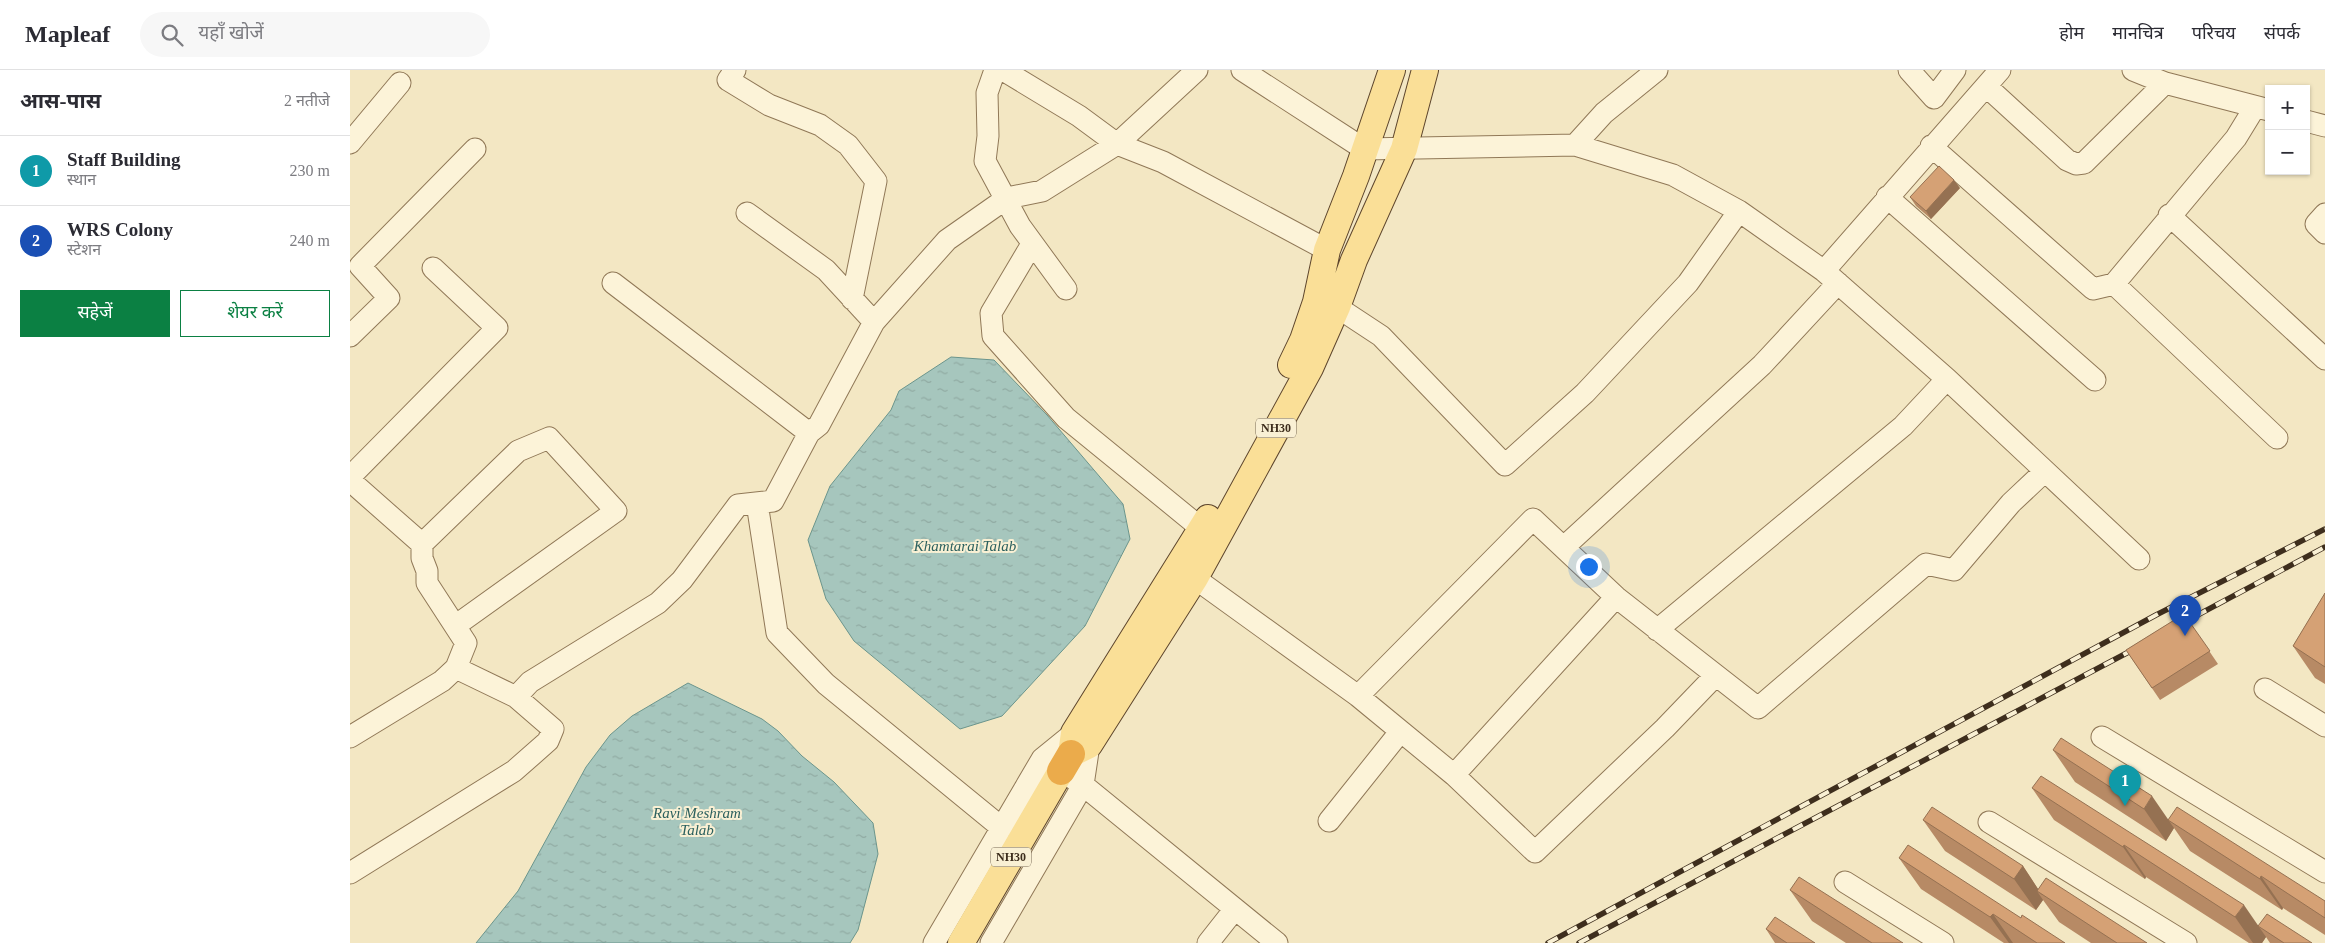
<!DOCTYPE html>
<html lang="hi">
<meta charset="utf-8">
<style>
body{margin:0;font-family:"Times New Roman","Noto Sans Devanagari",serif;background:#f7f7f7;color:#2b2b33}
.controls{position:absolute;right:15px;top:15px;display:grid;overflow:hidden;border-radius:0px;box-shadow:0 1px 4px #0004}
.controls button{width:45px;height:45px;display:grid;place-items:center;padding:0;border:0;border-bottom:1px solid #e1e1e2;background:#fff;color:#2b2b33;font:25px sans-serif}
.you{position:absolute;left:1238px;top:496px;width:18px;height:18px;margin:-12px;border:4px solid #fff;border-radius:50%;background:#1a73e8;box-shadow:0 0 0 8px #1a73e833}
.badge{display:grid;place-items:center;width:32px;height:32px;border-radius:50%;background:#0b8043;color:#fff;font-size:16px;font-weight:700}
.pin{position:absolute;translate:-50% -41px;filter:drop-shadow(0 1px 2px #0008)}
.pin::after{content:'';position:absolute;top:26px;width:18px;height:15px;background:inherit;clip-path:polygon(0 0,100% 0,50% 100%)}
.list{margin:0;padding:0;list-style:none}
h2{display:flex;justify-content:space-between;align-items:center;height:65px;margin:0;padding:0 20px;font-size:21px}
h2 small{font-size:16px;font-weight:400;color:#7c7c81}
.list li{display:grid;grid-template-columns:32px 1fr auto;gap:15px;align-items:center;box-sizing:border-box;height:70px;padding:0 20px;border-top:1px solid #e1e1e2}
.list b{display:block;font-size:19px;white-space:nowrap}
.list p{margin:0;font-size:16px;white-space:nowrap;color:#7c7c81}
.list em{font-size:16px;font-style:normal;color:#7c7c81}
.actions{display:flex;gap:10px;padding:15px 20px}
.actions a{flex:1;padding:11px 0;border:1px solid #0b8043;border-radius:0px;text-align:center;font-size:18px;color:#0b8043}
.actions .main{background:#0b8043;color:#fff}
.icon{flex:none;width:28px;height:28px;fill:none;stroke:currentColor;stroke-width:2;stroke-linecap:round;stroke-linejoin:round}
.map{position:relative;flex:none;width:1975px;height:873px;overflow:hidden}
header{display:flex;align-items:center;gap:30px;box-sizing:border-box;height:70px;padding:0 25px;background:#fff;border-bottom:1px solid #e1e1e2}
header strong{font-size:24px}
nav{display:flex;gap:28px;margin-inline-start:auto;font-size:18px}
.search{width:350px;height:45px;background:#f7f7f7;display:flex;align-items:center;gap:12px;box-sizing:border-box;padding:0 18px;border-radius:28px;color:#7c7c81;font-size:19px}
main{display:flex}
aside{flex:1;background:#fff}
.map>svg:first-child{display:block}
.water{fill:url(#water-ripples);stroke:#6b958c}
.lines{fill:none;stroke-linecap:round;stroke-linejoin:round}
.minor-casing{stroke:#907857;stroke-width:23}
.major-casing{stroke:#5d452c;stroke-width:28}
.highway-casing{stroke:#5d452c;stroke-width:29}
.minor{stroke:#fcf3d8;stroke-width:21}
.major{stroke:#fadf97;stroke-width:26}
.highway{stroke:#ebab4b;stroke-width:28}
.rail-casing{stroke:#3e2e1d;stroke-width:5.5}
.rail{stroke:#f9f0d4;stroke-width:4;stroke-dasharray:11;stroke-linecap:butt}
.wall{fill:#b78a65}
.shaded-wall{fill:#957152}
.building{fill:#d5a175;stroke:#957152}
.labels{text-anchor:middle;stroke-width:4;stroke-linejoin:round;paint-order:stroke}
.shield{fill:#f9f0d4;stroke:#766854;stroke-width:1}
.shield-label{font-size:12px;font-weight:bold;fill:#3e2e1d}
.water-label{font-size:15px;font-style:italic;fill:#2b605e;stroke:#f9f0d4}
</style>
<header>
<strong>Mapleaf</strong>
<div class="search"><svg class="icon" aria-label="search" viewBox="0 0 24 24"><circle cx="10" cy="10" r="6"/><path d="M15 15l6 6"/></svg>यहाँ खोजें</div>
<nav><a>होम</a><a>मानचित्र</a><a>परिचय</a><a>संपर्क</a></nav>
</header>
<main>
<aside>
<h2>आस-पास<small>2 नतीजे</small></h2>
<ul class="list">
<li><span class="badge" style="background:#0f9aa8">1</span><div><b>Staff Building</b><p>स्थान</p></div><em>230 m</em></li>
<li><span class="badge" style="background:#1a4fb4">2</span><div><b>WRS Colony</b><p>स्टेशन</p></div><em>240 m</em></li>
</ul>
<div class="actions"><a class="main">सहेजें</a><a>शेयर करें</a></div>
</aside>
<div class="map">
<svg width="1975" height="873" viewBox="0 0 1975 873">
<defs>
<pattern id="water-ripples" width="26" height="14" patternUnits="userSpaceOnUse" patternTransform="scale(1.25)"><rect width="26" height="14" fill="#a6c6bd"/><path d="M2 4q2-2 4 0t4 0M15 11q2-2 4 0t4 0" fill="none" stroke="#90aaa2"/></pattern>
</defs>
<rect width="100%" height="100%" fill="#f3e7c3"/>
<path class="water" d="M601,287L644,290L697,345L773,434L780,469L735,556L652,646L610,659L504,571L476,529L458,470L480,416L541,340L549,321Z
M338,613L412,649L428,661L452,686L484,712L523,753L528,784L508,860L500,873H126L168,821L236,697L260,665L282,646Z"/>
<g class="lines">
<defs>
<path id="minor" d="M385,0L378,10L419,35L470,55L498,75L526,111L502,229
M645,0L637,23L638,66L635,91L670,156L716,219
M653,0L729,46L767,74L813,92L977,180
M892,0L1014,79L1225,75L1323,105L1389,141L1474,201L1597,309L1789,489
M1559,0L1584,28L1605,0
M1783,0L1815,13L1919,40
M1636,16L1717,90L1726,94L1734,93L1815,13
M1956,51L1975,56
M0,73L50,13
M1225,75L1254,43L1307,0
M1581,76L1743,219L1764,214L1886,68L1905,37
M1537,127L1745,310
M397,143L476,200L524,252L597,170L657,128L692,121L767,74L847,0
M1975,144L1966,154L1975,163
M1819,145L1975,289
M682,174L641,243L643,266L716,348L852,459
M1474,201L1650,0
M263,213L459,363
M1764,214L1927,368
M972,233L987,237L1031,266L1155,395L1235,323L1338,213L1389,141
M0,266L39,228L10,196L125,79
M0,407L5,415L72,474V488L77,501V513L116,573L106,598L92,611L0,667
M0,407L147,258L83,198
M407,433L427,563L476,614L652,758
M72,474L168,381L199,368L266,441L105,556
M1214,477L1412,295L1488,213
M832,499L1008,626L1104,705L1185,782L1315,658L1365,606
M1307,560L1553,356L1597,309
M1915,619L1975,656
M1008,626L1183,449L1266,527L1408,638L1576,494L1604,500L1661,433L1695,401
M166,627L180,612L308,533L332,510L388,435L423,431L459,363L469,355L524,252
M1752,667L1975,802
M692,689L733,715L927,873
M1104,705L1266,527
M979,751L1050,662
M1639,752L1836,873
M0,803L164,701L198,671L203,659L166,627L106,598
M1495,812L1593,873
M584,873L692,689L724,663
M641,873L733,715L739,675
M858,873L884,840"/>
<path id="major" d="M941,295L953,270L966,232L977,180L1006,106L1042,0
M721,684L739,675L845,508L960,298L987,237L1004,190L1054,79L1075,0
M721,684L724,663L858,448
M611,873L711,701"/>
<path id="highway" d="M711,701L721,684"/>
</defs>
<use href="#minor" class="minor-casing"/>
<use href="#major" class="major-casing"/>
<use href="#highway" class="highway-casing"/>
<use href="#minor" class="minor"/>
<use href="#major" class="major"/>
<use href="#highway" class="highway"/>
<defs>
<path id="rail" d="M1827,556L1975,477
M1198,873L1806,545L1975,459
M1229,873L1790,576"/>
</defs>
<use href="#rail" class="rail-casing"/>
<use href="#rail" class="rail"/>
</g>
<path class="wall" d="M1610,118L1581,149L1566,136L1560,127Z
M1975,523V614L1965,608L1943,576Z
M1834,544L1868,594L1810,630L1776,580Z
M1703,680L1819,750L1975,831V865L1933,838L1932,840L1840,781L1824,758L1816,771L1725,712Z
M1682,718L1909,856L1962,873H1920L1916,867L1912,873H1899L1796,807L1795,809L1704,750Z
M1573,750L1673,796L1688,819L1797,873H1741L1709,852L1693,830L1686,840L1595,781Z
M1549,788L1671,848L1715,873H1654L1571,819Z
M1440,820L1553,873H1496L1462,851Z
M1416,859L1465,873H1425Z"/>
<path class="shaded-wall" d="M1604,110L1610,118L1581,149L1576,141Z
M1802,726L1824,758L1816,771L1794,739Z
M1774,775L1796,807L1795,809L1773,777Z
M1673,796L1692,825L1687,821L1693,830L1686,840L1664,809Z
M1911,806L1933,838L1932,840L1910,809Z
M1894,835L1916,867L1912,873H1903L1885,847Z
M1643,844L1663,873H1659L1640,847Z"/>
<path class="building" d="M1589,96L1604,110L1576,141L1560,127Z
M1975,523V597L1943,576Z
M1834,544L1860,581L1802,618L1776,580Z
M1711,668L1802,726L1794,739L1703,680Z
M1691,706L1894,835L1885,847L1774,775L1773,777L1682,718Z
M1582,737L1673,796L1664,809L1573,750Z
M1827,737L1975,831V848L1911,806L1910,809L1818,750Z
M1558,775L1671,848L1672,845L1715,873H1687L1643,844L1640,847L1549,788Z
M1449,807L1553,873H1522L1440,820Z
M1696,808L1797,873H1767L1687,821Z
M1917,844L1962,873H1934L1908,856Z
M1425,847L1465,873H1437L1416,859Z"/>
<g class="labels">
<g class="shield">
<rect x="906" y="348.5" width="40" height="19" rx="4"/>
<rect x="641" y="777.5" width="40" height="19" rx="4"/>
</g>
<g class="shield-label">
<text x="926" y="362">NH30</text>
<text x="661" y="791">NH30</text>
</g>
<g class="water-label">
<text x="615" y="481">Khamtarai Talab</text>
<text x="347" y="748">Ravi Meshram<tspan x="347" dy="17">Talab</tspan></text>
</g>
</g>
</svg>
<div class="controls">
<button>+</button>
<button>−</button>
</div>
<div class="you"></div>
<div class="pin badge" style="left:1775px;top:736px;background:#0f9aa8">1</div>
<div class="pin badge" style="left:1835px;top:566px;background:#1a4fb4">2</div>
</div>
</main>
